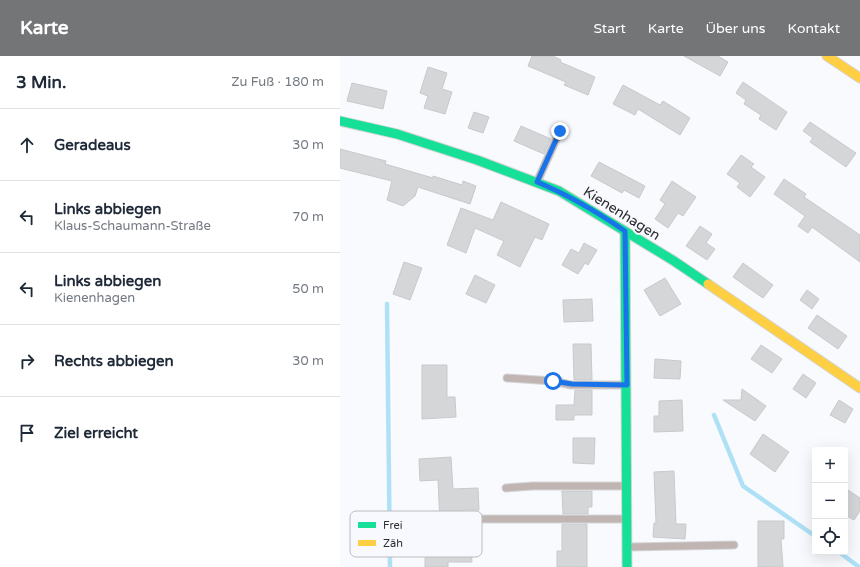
<!DOCTYPE html>
<html lang="de">
<meta charset="utf-8">
<style>
body{margin:0;font-family:"Varela Round",sans-serif;background:#f6f6f7;color:#1f2937}
.controls{position:absolute;right:12px;bottom:12px;display:grid;overflow:hidden;border-radius:4px;box-shadow:0 4px 16px #0002}
.controls button{width:36px;height:36px;display:grid;place-items:center;padding:0;border:0;border-bottom:1px solid #e0e1e3;background:#fff;color:#1f2937;font:20px sans-serif}
.stop{position:absolute;width:12px;height:12px;margin:-9px;border:3px solid #1a73e8;border-radius:50%;background:#fff}
.stop.end{background:#1a73e8;border-color:#fff;box-shadow:0 1px 4px #0008}
.list{margin:0;padding:0;list-style:none}
h2{display:flex;justify-content:space-between;align-items:center;height:52px;margin:0;padding:0 16px;font-size:17px}
h2 small{font-size:13px;font-weight:400;color:#747a83}
.list li{display:grid;grid-template-columns:26px 1fr auto;gap:12px;align-items:center;box-sizing:border-box;height:72px;padding:0 16px;border-top:1px solid #e0e1e3}
.list b{display:block;font-size:15px;white-space:nowrap}
.list p{margin:0;font-size:13px;white-space:nowrap;color:#747a83}
.list em{font-size:13px;font-style:normal;color:#747a83}
.icon{flex:none;width:22px;height:22px;fill:none;stroke:currentColor;stroke-width:2;stroke-linecap:round;stroke-linejoin:round}
.map{position:relative;flex:none;width:520px;height:511px;overflow:hidden}
header{display:flex;align-items:center;gap:24px;box-sizing:border-box;height:56px;padding:0 20px;background:#747577;color:#fff}
header strong{font-size:19px}
nav{display:flex;gap:22px;margin-inline-start:auto;font-size:14px}
main{display:flex}
aside{flex:1;background:#fff}
.map>svg:first-child{display:block}
.lines{fill:none;stroke-linecap:round;stroke-linejoin:round}
.stream{stroke:#afe1f6;stroke-width:4.5}
.building{fill:#d5d6d8;stroke:#c9c9cb}
.lane-casing{stroke:#d4d5d7;stroke-width:9}
.fast-casing{stroke:#d4d5d7;stroke-width:11}
.slow-casing{stroke:#d4d5d7;stroke-width:11}
.lane{stroke:#c1b5b3;stroke-width:7}
.fast{stroke:#16e098;stroke-width:9}
.slow{stroke:#ffcf43;stroke-width:9}
.route{stroke:#1a73e8;stroke-width:5}
.labels{text-anchor:middle;stroke-width:4;stroke-linejoin:round;paint-order:stroke}
.street-label{font-size:14px;fill:#2d2e2f;stroke:#f7f9fe}
.key{fill:#f7f9fe;stroke:#babcc0;stroke-width:1}
.key-label{font-size:11px;fill:#2d2e2f}
</style>
<header>
<strong>Karte</strong>
<nav><a>Start</a><a>Karte</a><a>Über uns</a><a>Kontakt</a></nav>
</header>
<main>
<aside>
<h2>3 Min.<small>Zu Fuß · 180 m</small></h2>
<ul class="list">
<li><svg class="icon" aria-label="ahead" viewBox="0 0 24 24"><path d="M12 20V5M6 11l6-6 6 6"/></svg><div><b>Geradeaus</b></div><em>30 m</em></li>
<li><svg class="icon" aria-label="left" viewBox="0 0 24 24"><path d="M17 20v-9H6M10 6l-5 5 5 5"/></svg><div><b>Links abbiegen</b><p>Klaus-Schaumann-Straße</p></div><em>70 m</em></li>
<li><svg class="icon" aria-label="left" viewBox="0 0 24 24"><path d="M17 20v-9H6M10 6l-5 5 5 5"/></svg><div><b>Links abbiegen</b><p>Kienenhagen</p></div><em>50 m</em></li>
<li><svg class="icon" aria-label="right" viewBox="0 0 24 24"><path d="M7 20v-9h11M14 6l5 5-5 5"/></svg><div><b>Rechts abbiegen</b></div><em>30 m</em></li>
<li><svg class="icon" aria-label="arrive" viewBox="0 0 24 24"><path d="M6 21V4h12l-3 4 3 4H6"/></svg><div><b>Ziel erreicht</b></div></li>
</ul>
</aside>
<div class="map">
<svg width="520" height="511" viewBox="0 0 520 511">
<rect width="100%" height="100%" fill="#f8fafd"/>
<g class="lines">
<path class="stream" d="M47,248L50,511
M374,359L403,430L475,480
M499,496L519,511"/>
</g>
<path class="building" d="M192,0H213L221,4L220,6L255,21L248,39L224,29L226,26L188,10Z
M344,0H378L388,6L380,20Z
M88,11L107,17L102,33L112,36L105,58L84,52L88,40L80,37Z
M403,26L447,56L436,74L419,63L421,59L404,48L406,44L396,37Z
M12,27L47,35L43,53L7,45Z
M283,29L320,49L323,45L350,62L340,79L298,53L295,59L273,48Z
M134,56L149,61L143,77L128,72Z
M470,66L516,97L506,111L470,86L473,82L463,75Z
M181,70L211,83L204,98L174,85Z
M0,93L46,105L45,108L93,122V120L122,129L123,125L136,130L130,148L78,131L75,140L63,150L47,144L52,125L0,112Z
M401,99L414,108L411,111L425,121L410,141L397,131L400,127L387,118Z
M259,106L305,130L299,142L284,134L282,137L251,120Z
M444,123L466,138L464,141L520,179V206L472,171L468,177L458,170L465,160L434,138Z
M332,125L356,141L343,160L338,157L328,172L315,163L325,148L320,144Z
M161,146L209,168L202,184L195,181L180,211L157,199L164,185L135,172L126,197L107,189L121,152L153,164Z
M360,170L372,178L366,187L375,193L367,204L346,190Z
M244,187L257,194L248,209L245,207L238,218L222,209L231,193L239,197Z
M64,206L82,212L70,244L53,238Z
M403,207L433,229L423,242L393,221Z
M135,219L155,229L146,247L126,238Z
M325,222L341,248L320,260L304,234Z
M467,234L479,243L472,253L460,244Z
M252,243L253,265L224,266L223,244Z
M477,259L507,280L498,293L468,272Z
M233,288H251L252,324H234Z
M421,289L442,303L432,317L411,303Z
M315,303L341,305L340,323L314,322Z
M82,309H107V341H115L116,361L82,363Z
M463,318L476,327L466,342L453,333Z
M402,333L426,350L415,365L383,344H401Z
M235,334H252V359H234V364H216V349H234V350Z
M342,344L343,375L314,376V360H319V345Z
M499,344L513,353L505,367L490,359Z
M423,378L449,396L435,416L410,398Z
M233,382H255L254,408L233,407Z
M111,401L113,433L138,432L139,454H123V479L141,478L140,490H131L132,506H108V511H85V499H99L98,468L100,467L98,424L80,425L79,403Z
M334,415L336,468H346L345,483L313,481L314,467H316L314,416Z
M505,432L520,442V455L514,464L505,459Z
M222,435H252V451H248V458H223Z
M418,465H444V483H441L443,511H418Z
M222,468H247V511H217V495H222Z"/>
<g class="lines">
<defs>
<path id="lane" d="M197,126L220,75
M167,322L213,325L231,329H285
M166,432L193,430H287
M143,463H287
M289,491L394,489"/>
<path id="fast" d="M0,65L57,78L137,104L219,135L334,205L368,228
M285,175L287,511"/>
<path id="slow" d="M487,0L520,22
M368,228L520,332"/>
</defs>
<use href="#lane" class="lane-casing"/>
<use href="#fast" class="fast-casing"/>
<use href="#slow" class="slow-casing"/>
<use href="#lane" class="lane"/>
<use href="#fast" class="fast"/>
<use href="#slow" class="slow"/>
</g>
<g class="lines">
<path class="route" d="M213,325L232,328L287,329L285,175C257,156 229,139 197,126L220,75"/>
</g>
<g class="labels">
<g class="street-label">
<text transform="translate(282 157) rotate(32)" y="5">Kienenhagen</text>
</g>
</g>
<rect x="10" y="455" width="132" height="46" rx="6" class="key"/>
<rect x="18" y="466" width="18" height="6" fill="#16e098"/>
<rect x="18" y="484" width="18" height="6" fill="#ffcf43"/>
<g class="key-label">
<text x="43" y="473">Frei</text>
<text x="43" y="491">Zäh</text>
</g>
</svg>
<div class="controls">
<button>+</button>
<button>−</button>
<button><svg class="icon" aria-label="locate" viewBox="0 0 24 24"><circle cx="12" cy="12" r="6"/><path d="M12 2v4M12 18v4M2 12h4M18 12h4"/></svg></button>
</div>
<div class="stop" style="left:213px;top:325px"></div>
<div class="stop end" style="left:220px;top:75px"></div>
</div>
</main>
